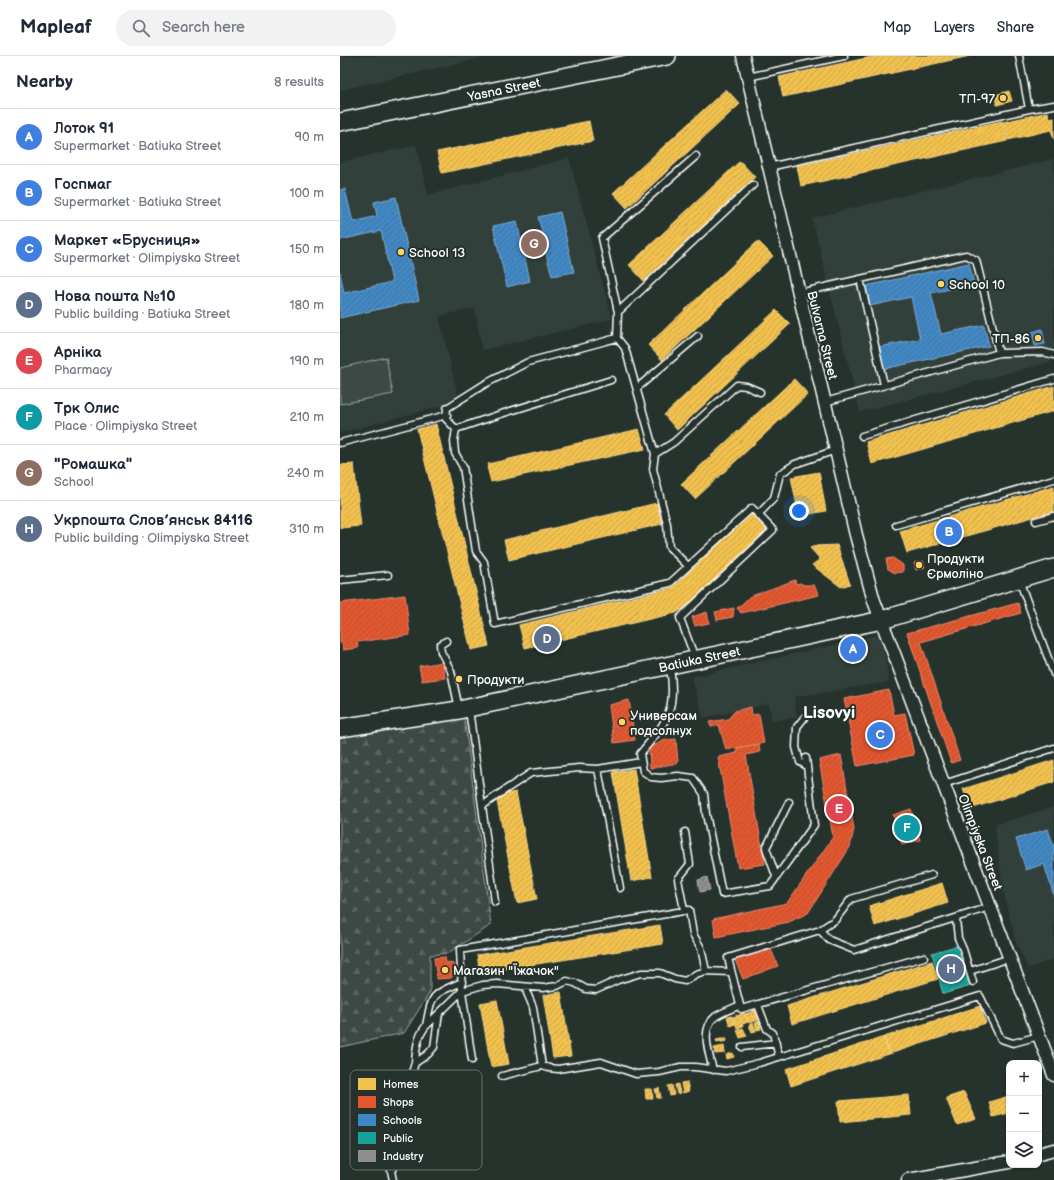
<!DOCTYPE html>
<meta charset="utf-8">
<style>
body{margin:0;font-family:"Balsamiq Sans",sans-serif;background:#f2f2f3;color:#1f2937}
.controls{position:absolute;right:12px;bottom:12px;display:grid;overflow:hidden;border-radius:8px;box-shadow:0 1px 3px #0004}
.controls button{width:36px;height:36px;display:grid;place-items:center;padding:0;border:0;border-bottom:1px solid #e0e1e3;background:#fff;color:#1f2937;font:20px sans-serif}
.you{position:absolute;left:459px;top:455px;width:14px;height:14px;margin:-10px;border:3px solid #fff;border-radius:50%;background:#1a73e8;box-shadow:0 0 0 6px #1a73e833}
.badge{display:grid;place-items:center;width:26px;height:26px;border-radius:50%;background:#0f766e;color:#fff;font-size:13px;font-weight:700}
.pin{position:absolute;translate:-50% -50%;border:2px solid #fff;box-shadow:0 1px 4px #0006}
.list{margin:0;padding:0;list-style:none}
h2{display:flex;justify-content:space-between;align-items:center;height:52px;margin:0;padding:0 16px;font-size:17px}
h2 small{font-size:13px;font-weight:400;color:#747a83}
.list li{display:grid;grid-template-columns:26px 1fr auto;gap:12px;align-items:center;box-sizing:border-box;height:56px;padding:0 16px;border-top:1px solid #e0e1e3}
.list b{display:block;font-size:15px;white-space:nowrap}
.list p{margin:0;font-size:13px;white-space:nowrap;color:#747a83}
.list em{font-size:13px;font-style:normal;color:#747a83}
.icon{flex:none;width:22px;height:22px;fill:none;stroke:currentColor;stroke-width:2;stroke-linecap:round;stroke-linejoin:round}
.map{position:relative;flex:none;width:714px;height:1124px;overflow:hidden}
header{display:flex;align-items:center;gap:24px;box-sizing:border-box;height:56px;padding:0 20px;background:#fff;border-bottom:1px solid #e0e1e3}
header strong{font-size:19px}
nav{display:flex;gap:22px;margin-inline-start:auto;font-size:14px}
.search{width:280px;height:36px;background:#f2f2f3;display:flex;align-items:center;gap:10px;box-sizing:border-box;padding:0 14px;border-radius:22px;color:#747a83;font-size:15px}
main{display:flex}
aside{flex:1;background:#fff}
.map>svg:first-child{display:block}
.built{fill:#333f3a}
.forest{fill:url(#forest-firs);stroke:#9ea4a2}
.pitch{fill:#3e4944;stroke:#9ea4a2}
.homes{fill:url(#homes-hatch);stroke:#f6d483}
.shops{fill:url(#shops-hatch);stroke:#ec896d}
.schools{fill:url(#schools-hatch);stroke:#79acd6}
.public{fill:url(#public-hatch);stroke:#5dbfb7}
.industry{fill:url(#industry-hatch);stroke:#afafb3}
.lines{fill:none;stroke-linecap:round;stroke-linejoin:round}
.lane-casing{stroke:#fff;stroke-width:9}
.street-casing{stroke:#fff;stroke-width:15}
.secondary-casing{stroke:#fff;stroke-width:20}
.lane{stroke:#26332d;stroke-width:6}
.street{stroke:#26332d;stroke-width:12}
.secondary{stroke:#26332d;stroke-width:17}
.poi-dot{fill:#ffd166;stroke:#26332d;stroke-width:1.5}
.labels{text-anchor:middle;stroke-width:4;stroke-linejoin:round;paint-order:stroke}
.street-label{font-size:13px;fill:#fff;stroke:#26332d}
.poi-label{font-size:13px;fill:#fff;stroke:#26332d;text-anchor:start}
.district-label{font-size:17px;font-weight:bold;fill:#fff;stroke:#26332d}
.key{fill:#26332d;stroke:#67706c;stroke-width:1}
.key-label{font-size:11px;fill:#fff}
</style>
<header>
<strong>Mapleaf</strong>
<div class="search"><svg class="icon" aria-label="search" viewBox="0 0 24 24"><circle cx="10" cy="10" r="6"/><path d="M15 15l6 6"/></svg>Search here</div>
<nav><a>Map</a><a>Layers</a><a>Share</a></nav>
</header>
<main>
<aside>
<h2>Nearby<small>8 results</small></h2>
<ul class="list">
<li><span class="badge" style="background:#3f7fe0">A</span><div><b>Лоток 91</b><p>Supermarket · Batiuka Street</p></div><em>90 m</em></li>
<li><span class="badge" style="background:#3f7fe0">B</span><div><b>Госпмаг</b><p>Supermarket · Batiuka Street</p></div><em>100 m</em></li>
<li><span class="badge" style="background:#3f7fe0">C</span><div><b>Маркет «Брусниця»</b><p>Supermarket · Olimpiyska Street</p></div><em>150 m</em></li>
<li><span class="badge" style="background:#5c6f8a">D</span><div><b>Нова пошта №10</b><p>Public building · Batiuka Street</p></div><em>180 m</em></li>
<li><span class="badge" style="background:#e0444e">E</span><div><b>Арніка</b><p>Pharmacy</p></div><em>190 m</em></li>
<li><span class="badge" style="background:#0f9aa8">F</span><div><b>Трк Олис</b><p>Place · Olimpiyska Street</p></div><em>210 m</em></li>
<li><span class="badge" style="background:#8d6e63">G</span><div><b>&quot;Ромашка&quot;</b><p>School</p></div><em>240 m</em></li>
<li><span class="badge" style="background:#5c6f8a">H</span><div><b>Укрпошта Слов’янськ 84116</b><p>Public building · Olimpiyska Street</p></div><em>310 m</em></li>
</ul>
</aside>
<div class="map">
<svg width="714" height="1124" viewBox="0 0 714 1124">
<defs>
<pattern id="forest-firs" width="22" height="20" patternUnits="userSpaceOnUse"><rect width="22" height="20" fill="#3e4944"/><path d="M5 1l3.5 6h-7zM16 11l3.5 6h-7z" fill="#5b6460"/></pattern>
<pattern id="homes-hatch" width="6" height="6" patternUnits="userSpaceOnUse"><rect width="6" height="6" fill="#f2c14e"/><path d="M-1 1l2-2M0 6l6-6M5 7l2-2" fill="none" stroke="#c8a44e"/></pattern>
<pattern id="shops-hatch" width="6" height="6" patternUnits="userSpaceOnUse"><rect width="6" height="6" fill="#e4572e"/><path d="M-1 1l2-2M0 6l6-6M5 7l2-2" fill="none" stroke="#af5338"/></pattern>
<pattern id="schools-hatch" width="6" height="6" patternUnits="userSpaceOnUse"><rect width="6" height="6" fill="#3f88c5"/><path d="M-1 1l2-2M0 6l6-6M5 7l2-2" fill="none" stroke="#447095"/></pattern>
<pattern id="public-hatch" width="6" height="6" patternUnits="userSpaceOnUse"><rect width="6" height="6" fill="#17a398"/><path d="M-1 1l2-2M0 6l6-6M5 7l2-2" fill="none" stroke="#278981"/></pattern>
<pattern id="industry-hatch" width="6" height="6" patternUnits="userSpaceOnUse"><rect width="6" height="6" fill="#8d8d92"/><path d="M-1 1l2-2M0 6l6-6M5 7l2-2" fill="none" stroke="#76767a"/></pattern>
</defs>
<rect width="100%" height="100%" fill="#26332d"/>
<filter id="ink" filterUnits="userSpaceOnUse"><feTurbulence type="fractalNoise" baseFrequency=".025" numOctaves="2"/><feDisplacementMap in="SourceGraphic" scale="8" xChannelSelector="R" yChannelSelector="G"/><feConvolveMatrix kernelMatrix="1 2 1 2 8 2 1 2 1" color-interpolation-filters="sRGB"/></filter>
<g filter="url(#ink)">
<path class="built" d="M0,0H150L0,34Z
M76,89L88,139L229,102L272,263L142,294L135,252L99,260L119,345L0,377V106Z
M714,103V294L711,306L520,356L472,162Z
M541,578L549,626L454,641L457,662L432,664L429,648L363,662L352,621Z
M714,751V903L688,912L676,887L663,834L655,772L657,768Z"/>
<path class="forest" d="M124,661L151,869L108,897L90,899V936L64,977L0,991V680Z"/>
<path class="pitch" d="M46,301L53,338L0,348V312Z"/>
<path class="homes" d="M536,0H630L443,41L439,21Z
M386,33L400,48L287,152L273,137Z
M669,35L672,45L657,49L655,39Z
M708,56L709,63L714,62V83L711,74L668,84L663,66Z
M249,65L253,85L102,117L97,96Z
M662,65L667,85L461,130L457,110Z
M400,105L415,121L304,225L289,209Z
M418,185L433,200L322,304L308,289Z
M436,254L450,268L337,374L324,359Z
M454,323L468,338L355,443L341,428Z
M714,330V355L532,408L526,386Z
M96,368L149,590L131,594L77,373Z
M299,373L305,393L151,426L147,411L149,410L148,408Z
M14,408L21,470L0,472V409Z
M479,416L486,455L459,460L451,421Z
M714,430V455L567,497L560,475Z
M317,447L322,468L169,504L164,484Z
M412,457L428,474L349,549L336,557L185,592L179,569L332,532Z
M497,489L510,528L501,531L472,509L480,503L470,492L475,490Z
M714,704V726L630,753L623,733Z
M294,713L312,821L291,825L273,716Z
M176,736L197,843L177,847L156,740Z
M602,827L608,847L535,870L529,850Z
M320,869L323,888L140,917L137,899Z
M592,905L598,923L452,968L447,950Z
M221,936L231,1000L213,1002L203,939Z
M157,944L169,1008L151,1011L140,947Z
M640,950L646,967L549,998L544,981Z
M417,953L421,963L415,965L412,955Z
M411,956L414,965L409,967L405,958Z
M404,957L408,966L403,968L399,959Z
M398,959L403,970L397,972L393,961Z
M392,960L395,968L390,970L387,961Z
M419,965L421,973L417,974L415,967Z
M413,967L416,975L412,976L409,969Z
M403,972L407,980L400,982L397,974Z
M544,981L549,998L451,1030L446,1013Z
M386,982L387,985L377,987L376,984Z
M384,990L385,997L375,998L374,992Z
M393,997L394,1001L387,1003L386,999Z
M347,1026L349,1035L343,1037L341,1027Z
M338,1028L340,1037L337,1038L335,1029Z
M332,1029L334,1039L330,1040L328,1030Z
M319,1032L321,1042H317L315,1033Z
M305,1033H312L313,1043H306Z
M624,1036L636,1063L617,1069L606,1042Z
M569,1039L571,1059L500,1066L498,1045Z
M669,1040V1057L653,1061L649,1046Z"/>
<path class="shops" d="M553,502L563,509V516L555,517L548,513L546,503Z
M583,505L585,511L576,514L574,507Z
M455,524L456,528L460,527L464,529H474L479,539L401,557L397,552L403,547L409,541Z
M65,539L70,579L17,586L18,592L3,594L2,587H0V547Z
M678,547L681,557L581,586L620,704L611,707L567,577Z
M394,552L393,561L377,564L375,556Z
M367,556L369,567L355,570L352,561Z
M103,606L105,622L82,625L79,610Z
M549,634L554,659L565,657L574,699L517,710L504,643Z
M289,644L295,684L274,687L269,649Z
M411,651L412,659L419,658L424,687L386,694L379,669L371,671L369,666L388,663L395,655Z
M336,683L338,707L310,712L309,690L315,689L325,684Z
M419,688L420,696L406,699L425,808L398,812L378,701L397,697V692Z
M501,699L514,773L510,791L468,857L449,866L376,881L373,863L447,847L493,781L479,704Z
M571,753L580,784L562,789L553,759Z
M430,891L438,910L403,923L395,904Z
M105,901L106,907L111,906L115,910V918L111,922L97,923L94,902Z"/>
<path class="schools" d="M5,133L13,166L37,160L34,146L56,141L79,244L0,262V216L4,237L52,226L41,175L0,184V134Z
M220,156L234,216L212,220L205,194L184,198L190,225L167,231L153,170L177,165L181,185L203,180L198,161Z
M629,207L634,228L591,237L601,278L644,269L649,290L544,313L539,291L580,283L571,241L530,250L526,230Z
M702,273L705,288L695,290L692,276Z
M708,773L714,791V840L704,808L686,814L676,783Z"/>
<path class="public" d="M619,889L631,930L603,938L592,897Z"/>
<path class="industry" d="M367,821L370,834L360,836L358,824Z"/>
<g class="lines">
<defs>
<path id="lane" d="M679,0L689,53
M408,21L504,0
M429,111L689,53L714,49
M520,223L544,329
M459,237L626,199L636,204L659,297
M278,256L413,129
M277,282L285,292L315,398L313,413L327,468L329,491L348,510
M271,324L164,357L116,373L106,363L107,352L145,328L188,306L277,282L278,256L262,182L356,100
M297,332L358,280
M485,346L659,297L703,296L714,299
M116,373L114,385L115,397L123,411L136,495L144,506L155,568L330,527L412,452L433,474L340,562L355,602
M522,380L714,323
M0,387L107,359
M315,398L334,386L397,329L406,330L420,336
M418,459L434,442L440,418L455,408L496,394
M696,465L714,460
M556,469L714,423
M0,524L48,519
M679,524L714,618
M106,585L100,589L101,596L111,615L119,653
M330,611C337,655 327,665 300,698L303,715L311,721L321,722L338,720L353,722L364,738L366,758L382,838L430,830L474,769L466,702
M129,653L142,750L165,734L191,717L239,712L258,713
M464,662L457,671L456,691L460,706L467,710
M604,728L714,692
M142,750L155,846
M592,819L511,843L495,864L480,874L489,884L514,894L650,851
M436,820L426,792L449,746
M280,832L258,713L301,706
M344,854L338,823L350,808L345,776
M616,863L618,882L623,893L633,926
M480,874L388,902L401,953L584,901
M630,915L670,902
M122,926C91,939 92,938 86,970L122,935L143,929L157,928L203,932L217,930L227,925L235,927L246,933L256,934L278,924L301,917H320L335,923L345,925L356,918L366,915
M187,931V937L193,951L202,1010
M418,949L427,973L433,977L439,1001
M86,970C77,981 76,993 75,1007L88,998L94,991L99,957
M402,991L436,987
M132,1004L122,935L120,894L349,854L353,878L361,892L366,915L390,916
M373,1014C369,998 360,973 375,961C382,956 392,953 400,949
M162,1020L202,1010L209,1012L218,1013L261,1006L296,1018L319,1016L341,1011H355L386,1015L419,1007L640,940L661,983L673,987L699,980
M53,1124L51,1115L66,1092L71,1053L70,1023L75,1007"/>
<path id="street" d="M403,0L516,479L534,545L714,1019
M699,1098L714,1094
M568,1124L669,1106"/>
<g id="secondary">
<path id="s1" d="M0,66L327,0"/>
<path id="s2" d="M0,672L119,654L542,564L714,512"/>
</g>
</defs>
<use href="#lane" class="lane-casing"/>
<use href="#street" class="street-casing"/>
<use href="#secondary" class="secondary-casing"/>
<use href="#lane" class="lane"/>
<use href="#street" class="street"/>
<use href="#secondary" class="secondary"/>
</g>
</g>
<g class="poi-dot">
<circle cx="663" cy="42" r="4"/>
<circle cx="61" cy="196" r="4"/>
<circle cx="601" cy="228" r="4"/>
<circle cx="698" cy="282" r="4"/>
<circle cx="579" cy="509" r="4"/>
<circle cx="119" cy="623" r="4"/>
<circle cx="282" cy="666" r="4"/>
<circle cx="105" cy="914" r="4"/>
</g>
<g class="labels">
<g class="street-label">
<text dy="5" stroke="none"><textPath href="#s1" startOffset="167">Yasna Street</textPath></text>
<text transform="translate(483 279) rotate(76)" y="5">Bulvarna Street</text>
<text dy="5" stroke="none"><textPath href="#s2" startOffset="366">Batiuka Street</textPath></text>
<text transform="translate(641 786) rotate(69)" y="5">Olimpiyska Street</text>
</g>
<g class="poi-label">
<text x="655" y="47" text-anchor="end">ТП-97</text>
<text x="69" y="201">School 13</text>
<text x="609" y="233">School 10</text>
<text x="690" y="287" text-anchor="end">ТП-86</text>
<text x="587" y="507">Продукти<tspan x="587" dy="15">Єрмоліно</tspan></text>
<text x="127" y="628">Продукти</text>
<text x="290" y="664">Универсам<tspan x="290" dy="15">подсолнух</tspan></text>
<text x="113" y="919">Магазин "Їжачок"</text>
</g>
<g class="district-label">
<text x="489" y="662">Lisovyi</text>
</g>
</g>
<rect x="10" y="1014" width="132" height="100" rx="6" class="key"/>
<rect x="18" y="1022" width="18" height="12" fill="#f2c14e"/>
<rect x="18" y="1040" width="18" height="12" fill="#e4572e"/>
<rect x="18" y="1058" width="18" height="12" fill="#3f88c5"/>
<rect x="18" y="1076" width="18" height="12" fill="#17a398"/>
<rect x="18" y="1094" width="18" height="12" fill="#8d8d92"/>
<g class="key-label">
<text x="43" y="1032">Homes</text>
<text x="43" y="1050">Shops</text>
<text x="43" y="1068">Schools</text>
<text x="43" y="1086">Public</text>
<text x="43" y="1104">Industry</text>
</g>
</svg>
<div class="controls">
<button>+</button>
<button>−</button>
<button><svg class="icon" aria-label="layers" viewBox="0 0 24 24"><path d="M12 4l9 5-9 5-9-5zM3 14l9 5 9-5"/></svg></button>
</div>
<div class="you"></div>
<div class="pin badge" style="left:513px;top:593px;background:#3f7fe0">A</div>
<div class="pin badge" style="left:609px;top:476px;background:#3f7fe0">B</div>
<div class="pin badge" style="left:540px;top:679px;background:#3f7fe0">C</div>
<div class="pin badge" style="left:207px;top:583px;background:#5c6f8a">D</div>
<div class="pin badge" style="left:499px;top:753px;background:#e0444e">E</div>
<div class="pin badge" style="left:567px;top:772px;background:#0f9aa8">F</div>
<div class="pin badge" style="left:194px;top:188px;background:#8d6e63">G</div>
<div class="pin badge" style="left:611px;top:913px;background:#5c6f8a">H</div>
</div>
</main>
